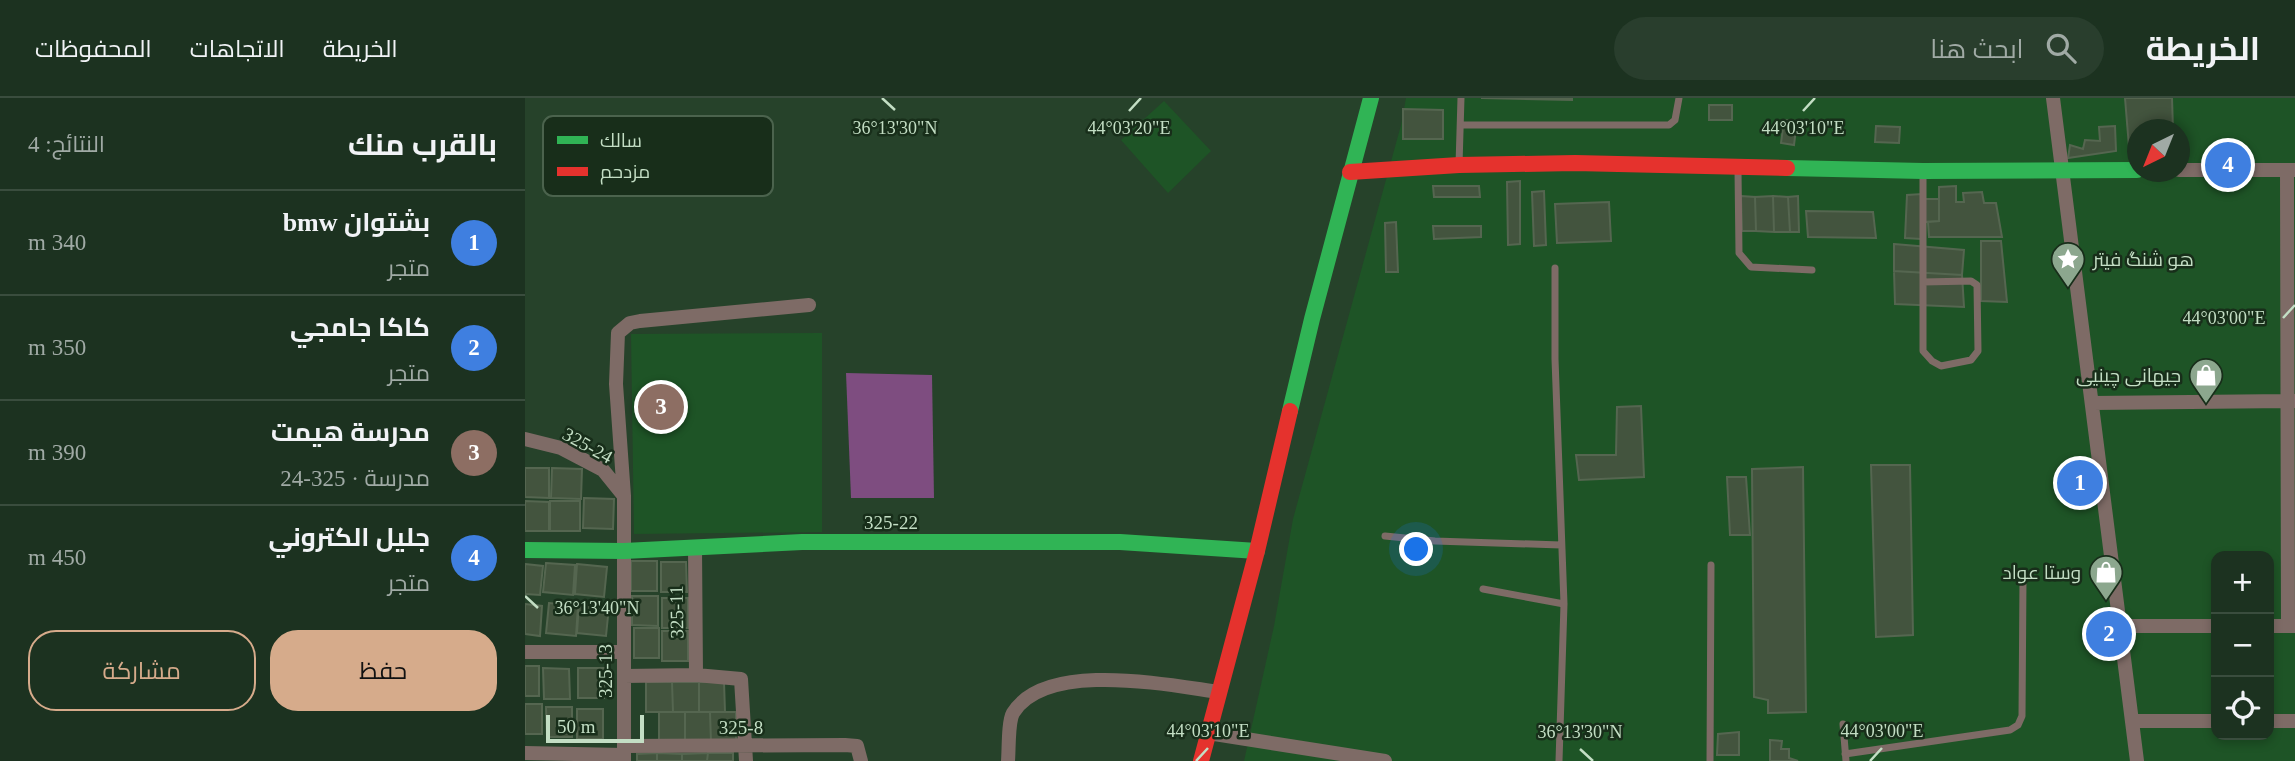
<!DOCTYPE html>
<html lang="ar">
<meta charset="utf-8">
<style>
body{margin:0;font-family:"Times New Roman",Cairo,serif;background:#293e2d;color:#f1f3f6;direction:rtl}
.controls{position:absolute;right:21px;bottom:21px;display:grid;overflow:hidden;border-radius:14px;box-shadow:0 4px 10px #0003}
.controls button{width:63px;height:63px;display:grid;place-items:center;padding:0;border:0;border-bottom:2px solid #3a4d3e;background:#1c3220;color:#f1f3f6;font:35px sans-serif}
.compass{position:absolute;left:1602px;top:21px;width:63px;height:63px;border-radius:50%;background:#1c3220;box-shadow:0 4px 10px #0003;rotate:223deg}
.scale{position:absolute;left:21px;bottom:18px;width:98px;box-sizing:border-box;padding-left:7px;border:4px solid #c3dec4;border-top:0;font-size:19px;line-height:24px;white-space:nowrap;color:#c3dec4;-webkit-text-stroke:5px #182e1a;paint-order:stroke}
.you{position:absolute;left:892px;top:452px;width:24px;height:24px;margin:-18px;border:5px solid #fff;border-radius:50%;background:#1a73e8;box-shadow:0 0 0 10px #1a73e833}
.badge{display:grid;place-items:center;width:46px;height:46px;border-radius:50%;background:#d6ab8b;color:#fff;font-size:23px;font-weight:700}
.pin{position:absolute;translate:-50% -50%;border:4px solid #fff;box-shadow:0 2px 7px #0006}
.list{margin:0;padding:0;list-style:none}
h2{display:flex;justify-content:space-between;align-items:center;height:91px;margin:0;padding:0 28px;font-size:30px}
h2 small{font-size:23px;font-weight:400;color:#a0aaa5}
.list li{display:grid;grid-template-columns:46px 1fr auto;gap:21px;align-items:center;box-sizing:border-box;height:105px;padding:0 28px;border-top:2px solid #3a4d3e}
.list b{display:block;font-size:26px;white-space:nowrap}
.list p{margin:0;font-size:23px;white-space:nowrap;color:#a0aaa5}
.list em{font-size:23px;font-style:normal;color:#a0aaa5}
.actions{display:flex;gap:14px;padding:21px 28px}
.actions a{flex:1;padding:16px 0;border:2px solid #d6ab8b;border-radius:28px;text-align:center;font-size:24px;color:#d6ab8b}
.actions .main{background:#d6ab8b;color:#111}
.icon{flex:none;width:38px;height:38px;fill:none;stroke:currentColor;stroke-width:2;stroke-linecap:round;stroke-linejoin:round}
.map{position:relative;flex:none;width:1770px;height:663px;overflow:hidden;direction:ltr}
header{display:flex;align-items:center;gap:42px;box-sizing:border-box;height:98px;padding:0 35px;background:#1c3220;border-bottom:2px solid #3a4d3e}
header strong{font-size:33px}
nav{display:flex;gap:38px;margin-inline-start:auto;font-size:24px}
.search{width:490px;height:63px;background:#293e2d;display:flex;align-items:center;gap:18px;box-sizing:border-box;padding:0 24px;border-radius:38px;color:#a0aaa5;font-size:26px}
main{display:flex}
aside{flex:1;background:#1c3220}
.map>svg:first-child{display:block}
.built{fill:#1e5426;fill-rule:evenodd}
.green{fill:#7e4d80}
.building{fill:#43543e;stroke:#556650;stroke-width:2}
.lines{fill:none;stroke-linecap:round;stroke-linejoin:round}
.lane{stroke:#7e6b66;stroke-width:7}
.street{stroke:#7e6b66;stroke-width:14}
.fast{stroke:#30b455;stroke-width:16}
.jam{stroke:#e5322d;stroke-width:16}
.ticks{fill:none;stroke:#c3dec4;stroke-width:2.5}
.labels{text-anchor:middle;stroke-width:5;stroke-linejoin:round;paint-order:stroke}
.poi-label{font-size:19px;fill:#c3dec4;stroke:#182e1a;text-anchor:end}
.street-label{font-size:19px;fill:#c3dec4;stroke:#182e1a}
.key{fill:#182e1a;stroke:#4b634d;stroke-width:2}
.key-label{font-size:19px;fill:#c3dec4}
.ticks-label{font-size:18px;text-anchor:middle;fill:#c3dec4;stroke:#182e1a;stroke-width:5;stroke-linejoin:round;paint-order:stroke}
</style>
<header>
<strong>الخريطة</strong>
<div class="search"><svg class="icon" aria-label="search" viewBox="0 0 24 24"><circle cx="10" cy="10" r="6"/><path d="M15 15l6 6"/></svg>ابحث هنا</div>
<nav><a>الخريطة</a><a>الاتجاهات</a><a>المحفوظات</a></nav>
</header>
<main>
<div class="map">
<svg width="1770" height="663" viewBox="0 0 1770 663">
<rect width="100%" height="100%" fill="#26422a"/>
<path class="built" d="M881,0H1770V663H719L749,528L768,421L876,27ZM1612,32H1654V74H1612ZM1691,458H1744V637H1691Z
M639,3L686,53L643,95L596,42Z
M297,235V434L109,436L106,236Z"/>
<path class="green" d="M321,275L407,277L409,400H326Z"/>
<path class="building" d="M956,0H1047V2Z
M1600,0H1647L1648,32H1612V61H1605Z
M1184,7H1207V22H1184Z
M878,11L918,12V41H878Z
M1259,22L1272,23L1269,47L1256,45Z
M1351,28L1375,29L1374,45L1350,44Z
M1590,28L1591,53L1543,60L1545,47L1558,51L1560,42L1575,43L1574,29Z
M995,83V146L983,147L982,84Z
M908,88H954L955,99H909Z
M1431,88V104H1439L1438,95L1457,94L1459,105H1471L1477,139H1404L1403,124L1414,123V89Z
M1019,93L1021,147L1009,148L1007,94Z
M1397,96L1396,141L1380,140L1382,97Z
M1216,98L1230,99L1231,133H1217Z
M1248,98L1249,134L1231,133L1230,99Z
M1248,98L1263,99L1265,134H1249Z
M1273,98L1274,134H1265L1263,99Z
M1397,101H1414V123L1397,124Z
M1084,104L1086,143L1032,145L1030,106Z
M1281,113L1348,114L1351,140L1283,139Z
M871,124L873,174H861L860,125Z
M908,128H956V139L909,141Z
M1456,143H1476L1482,204L1456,203Z
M1369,146L1439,152L1437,177L1369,173Z
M1369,173L1437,177L1439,209L1370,206Z
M1116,308L1119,379L1054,382L1051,357H1091L1092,309Z
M1346,367H1385L1388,537L1351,539Z
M1278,369L1281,614L1243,615V602L1229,599L1227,371Z
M0,370H24V400L0,399Z
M27,370L57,371L56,401L26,400Z
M1202,379H1221L1225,437H1205Z
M59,400L89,401L88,431L58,430Z
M0,403L24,404V433H0Z
M25,403H55V433H25Z
M106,463H132V493H106Z
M136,464H161L162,494H136Z
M21,465L50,467L48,497L18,494Z
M0,466L18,468L15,497L0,496Z
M52,466L82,469L79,499L50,496Z
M107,498H133V528L107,527Z
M137,500H163V530H137Z
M24,505L53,508L51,538L21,535Z
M54,505L84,508L81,538L52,535Z
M0,506L17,508L15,538L0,536Z
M109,530H134V560H109Z
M137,533H163V563H137Z
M0,568H14V598H0Z
M18,570L44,571L45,601H19Z
M53,570H79V600H53Z
M121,584H147L148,614H121Z
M147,584H174V614H148Z
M174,584H199L200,614H174Z
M0,606H17V636H0Z
M21,609H47V639H22Z
M52,611H78V641H52Z
M134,614H160V644H134Z
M160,614H185L186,644H160Z
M185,614H211V644H186Z
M1214,634V657H1192L1193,636Z
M1245,642L1257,643L1256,651H1264V660L1273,663H1245Z
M132,655V663H112V656Z
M132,655L157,656V663H132Z
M183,655H208V663H182Z
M183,655L182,663H157V656Z"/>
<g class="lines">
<path class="lane" d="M937,27H1144L1150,22L1154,0
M934,67L936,0
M1213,72L1214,155L1226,169L1287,172
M1398,74V253L1407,263L1416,268L1446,262L1453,253L1452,187L1446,183L1398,184
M1030,170V261L1039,506L1034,663
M860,438L910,443L1036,447
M958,491L1039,506
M1318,626L1321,663
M1320,656L1485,632L1493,627L1497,618L1498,480
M1185,663L1186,467"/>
<path class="street" d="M1528,0L1612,663
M1654,72H1770
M1762,72L1763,528
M1568,305L1769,303
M0,341L36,350L78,372L99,398
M170,450L171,577
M1596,528H1691
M1744,528H1770
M0,554H99
M99,578L171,577L216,581L221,663
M1608,623H1691
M1744,623H1770
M683,635L860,663
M99,648L320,647L332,648L336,663
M0,655L99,657
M99,663V398L91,286L93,235L105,225L115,223L284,207
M483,663C484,651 483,624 488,615C521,562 642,587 694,594"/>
<path class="fast" d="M1262,70L1398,73L1612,72
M765,313L787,221L846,0
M0,452L99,453L277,444H595L732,453"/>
<path class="jam" d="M825,74L934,67L1050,65L1262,70
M676,663L732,453L765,313"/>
</g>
<path class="ticks" d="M357,0L370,12M604,13L616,0M1278,13L1290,0M1758,220L1770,207M0,498L13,510M1055,651L1068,663M671,663L683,650M1345,663L1357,650"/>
<defs>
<symbol id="sight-pin" viewBox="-11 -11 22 30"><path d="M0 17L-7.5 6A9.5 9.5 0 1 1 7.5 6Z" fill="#8ca78e" stroke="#182e1a"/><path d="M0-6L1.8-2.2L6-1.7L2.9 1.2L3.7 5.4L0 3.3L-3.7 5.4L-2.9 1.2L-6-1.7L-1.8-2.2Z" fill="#fff"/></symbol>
<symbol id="shop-pin" viewBox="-11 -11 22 30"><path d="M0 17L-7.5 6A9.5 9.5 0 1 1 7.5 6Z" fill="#8ca78e" stroke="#182e1a"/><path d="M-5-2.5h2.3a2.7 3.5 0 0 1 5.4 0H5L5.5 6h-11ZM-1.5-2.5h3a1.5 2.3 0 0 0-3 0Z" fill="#fff"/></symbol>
</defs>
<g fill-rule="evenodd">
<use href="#sight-pin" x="1524" y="142" width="38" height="52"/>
<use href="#shop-pin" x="1662" y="258" width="38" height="52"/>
<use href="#shop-pin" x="1562" y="455" width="38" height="52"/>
</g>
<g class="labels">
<g class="poi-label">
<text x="1568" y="168" text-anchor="start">هو شنگ فيتر</text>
<text x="1656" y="284">جیهانی چینیی</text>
<text x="1556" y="481">وستا عواد</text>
</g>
<g class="street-label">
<text transform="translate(63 347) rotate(29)" y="7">325-24</text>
<text x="366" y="431">325-22</text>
<text transform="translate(151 514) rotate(-91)" y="7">325-11</text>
<text transform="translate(80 573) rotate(-90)" y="7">325-13</text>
<text x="216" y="636">325-8</text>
</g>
</g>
<rect x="18" y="18" width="230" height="80" rx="10" class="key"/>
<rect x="32" y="38" width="31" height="8" fill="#30b455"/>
<rect x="32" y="69" width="31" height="9" fill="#e5322d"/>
<g class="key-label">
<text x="75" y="49">سالك</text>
<text x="75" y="80">مزدحم</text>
</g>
<g class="ticks-label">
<text x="370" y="36">36°13'30"N</text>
<text x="604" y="36">44°03'20"E</text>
<text x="1278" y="36">44°03'10"E</text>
<text x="1699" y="226">44°03'00"E</text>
<text x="72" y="516">36°13'40"N</text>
<text x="683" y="639">44°03'10"E</text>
<text x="1357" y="639">44°03'00"E</text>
<text x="1055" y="640">36°13'30"N</text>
</g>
</svg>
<div class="controls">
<button>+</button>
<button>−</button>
<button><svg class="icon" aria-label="locate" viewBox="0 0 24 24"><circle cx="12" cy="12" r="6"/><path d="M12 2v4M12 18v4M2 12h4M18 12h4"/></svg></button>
</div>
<svg class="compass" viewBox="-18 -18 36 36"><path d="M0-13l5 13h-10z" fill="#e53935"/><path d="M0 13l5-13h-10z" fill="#a0aaa5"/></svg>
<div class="scale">50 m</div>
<div class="you"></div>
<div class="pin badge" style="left:1555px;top:385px;background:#3f7fe0">1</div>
<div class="pin badge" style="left:1584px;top:536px;background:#3f7fe0">2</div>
<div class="pin badge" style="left:136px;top:309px;background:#8d6e63">3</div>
<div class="pin badge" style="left:1703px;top:67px;background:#3f7fe0">4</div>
</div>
<aside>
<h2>بالقرب منك<small>النتائج: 4</small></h2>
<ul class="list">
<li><span class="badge" style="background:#3f7fe0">1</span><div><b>بشتوان bmw</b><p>متجر</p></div><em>340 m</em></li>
<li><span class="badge" style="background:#3f7fe0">2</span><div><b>كاكا جامجي</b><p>متجر</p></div><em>350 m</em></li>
<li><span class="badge" style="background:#8d6e63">3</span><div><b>مدرسة هيمت</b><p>مدرسة · 325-24</p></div><em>390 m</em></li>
<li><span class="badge" style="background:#3f7fe0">4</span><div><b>جليل الكتروني</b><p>متجر</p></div><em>450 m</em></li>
</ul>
<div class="actions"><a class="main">حفظ</a><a>مشاركة</a></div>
</aside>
</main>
